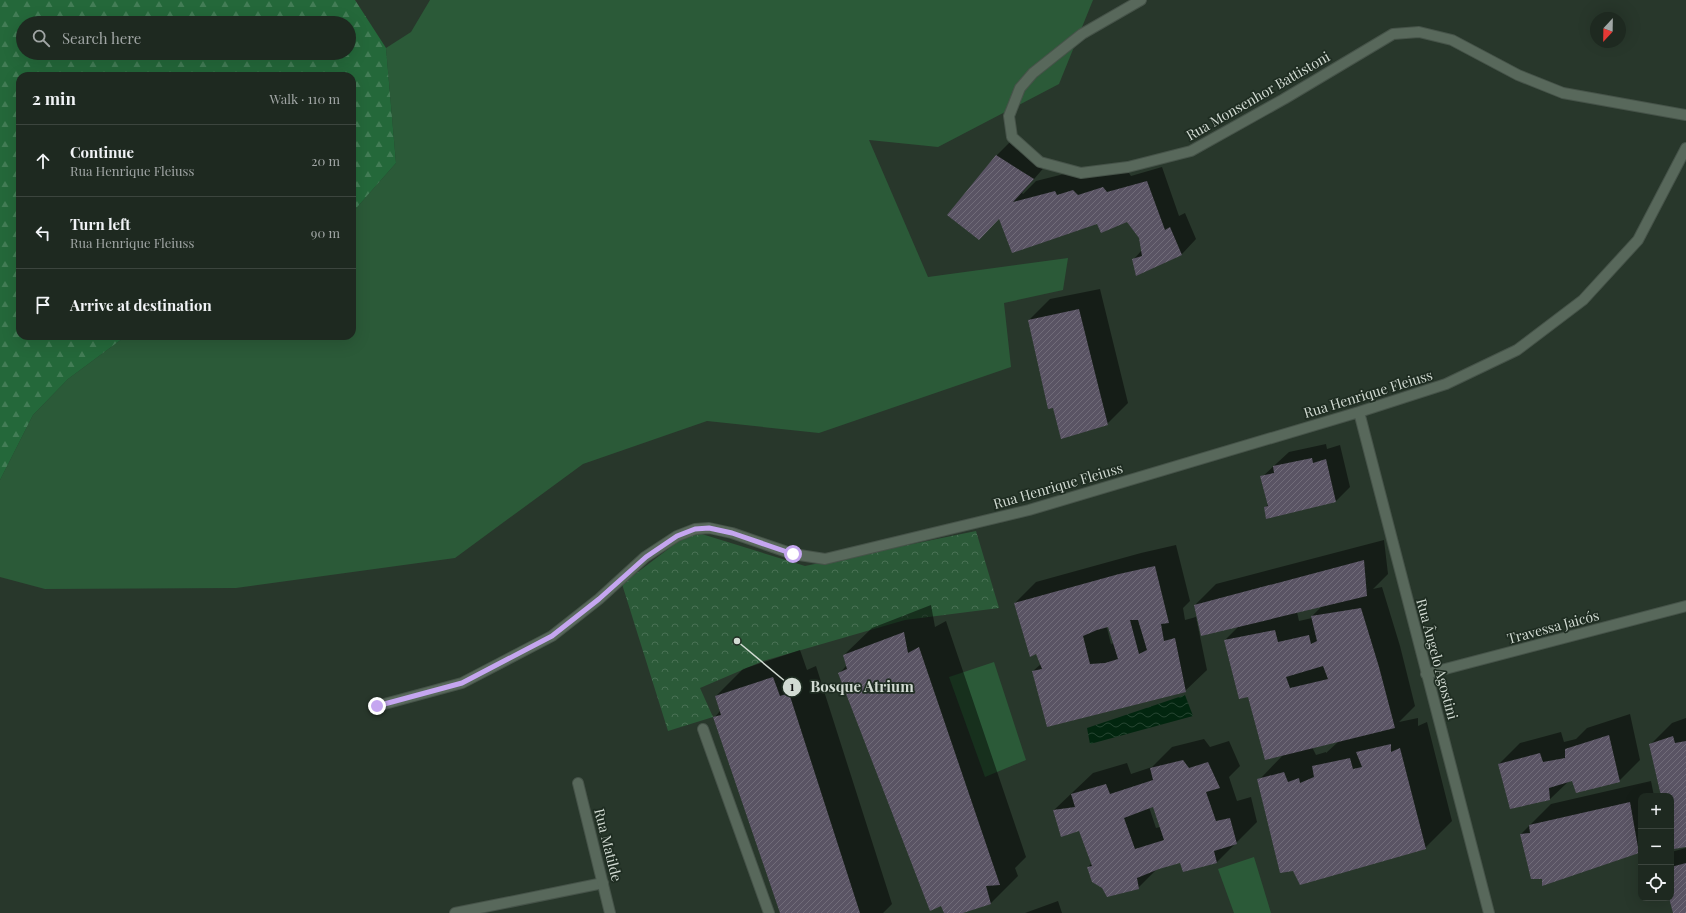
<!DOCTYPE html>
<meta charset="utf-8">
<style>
body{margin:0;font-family:"Playfair Display",serif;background:#2b352d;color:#f1f3f6}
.controls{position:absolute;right:12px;bottom:12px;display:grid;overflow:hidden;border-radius:8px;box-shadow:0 4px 16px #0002}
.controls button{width:36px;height:36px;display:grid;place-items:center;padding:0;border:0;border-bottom:1px solid #3c453e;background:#1e2920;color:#f1f3f6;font:20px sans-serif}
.compass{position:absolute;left:1590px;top:12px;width:36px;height:36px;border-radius:50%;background:#1e2920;box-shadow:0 4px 16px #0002;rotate:202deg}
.stop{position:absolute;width:12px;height:12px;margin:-9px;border:3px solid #c5a6f0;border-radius:50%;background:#fff}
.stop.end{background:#c5a6f0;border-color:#fff;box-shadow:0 1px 4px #0008}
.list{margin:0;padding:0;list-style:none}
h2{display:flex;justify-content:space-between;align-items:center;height:52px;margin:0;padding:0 16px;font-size:17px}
h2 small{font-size:13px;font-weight:400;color:#a1a6a5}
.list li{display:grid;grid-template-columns:26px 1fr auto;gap:12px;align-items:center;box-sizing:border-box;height:72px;padding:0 16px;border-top:1px solid #3c453e}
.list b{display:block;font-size:15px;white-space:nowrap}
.list p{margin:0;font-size:13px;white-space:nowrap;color:#a1a6a5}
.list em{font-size:13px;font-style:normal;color:#a1a6a5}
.icon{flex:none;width:22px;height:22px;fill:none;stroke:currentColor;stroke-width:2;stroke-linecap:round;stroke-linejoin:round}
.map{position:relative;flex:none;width:1686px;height:913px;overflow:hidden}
.search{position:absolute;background:#1e2920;box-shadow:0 4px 16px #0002;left:16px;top:16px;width:340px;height:44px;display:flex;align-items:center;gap:10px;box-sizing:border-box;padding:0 14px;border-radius:22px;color:#a1a6a5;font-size:15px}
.panel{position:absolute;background:#1e2920;box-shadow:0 4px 16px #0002;left:16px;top:72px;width:340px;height:268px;border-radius:12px}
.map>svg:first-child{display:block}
.grass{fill:#2b5a38}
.forest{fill:url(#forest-firs);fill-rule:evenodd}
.park{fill:url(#park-crowns)}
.water{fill:url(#water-waves)}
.shadow{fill:#0007;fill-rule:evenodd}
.building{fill:url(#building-hatch);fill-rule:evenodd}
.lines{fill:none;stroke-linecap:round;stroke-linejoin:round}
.lane-casing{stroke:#465349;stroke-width:12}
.street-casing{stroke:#465349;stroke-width:12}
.lane{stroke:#58685b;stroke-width:10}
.street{stroke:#58685b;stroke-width:10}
.route{stroke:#c5a6f0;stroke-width:5}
.labels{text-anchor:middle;stroke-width:3.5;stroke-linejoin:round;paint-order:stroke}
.street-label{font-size:14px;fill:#d2dbd3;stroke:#1f2d22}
.leader{fill:none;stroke:#d2dbd3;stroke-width:1.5}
.callout-dot{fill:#d2dbd3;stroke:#1f2d22;stroke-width:1.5}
.mark-label{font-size:12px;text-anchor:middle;font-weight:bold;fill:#111}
.callout-label{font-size:15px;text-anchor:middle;font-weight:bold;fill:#d2dbd3;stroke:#1f2d22;stroke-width:3.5;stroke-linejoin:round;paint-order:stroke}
</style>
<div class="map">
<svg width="1686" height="913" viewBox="0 0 1686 913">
<defs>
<pattern id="forest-firs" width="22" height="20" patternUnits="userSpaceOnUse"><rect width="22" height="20" fill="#24683a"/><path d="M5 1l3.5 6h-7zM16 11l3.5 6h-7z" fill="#437d56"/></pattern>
<pattern id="park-crowns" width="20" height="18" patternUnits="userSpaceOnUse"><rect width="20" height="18" fill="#2b5a38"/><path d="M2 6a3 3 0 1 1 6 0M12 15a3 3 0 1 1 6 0" fill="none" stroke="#497154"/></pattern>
<pattern id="water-waves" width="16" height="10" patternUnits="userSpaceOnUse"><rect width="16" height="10" fill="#02260f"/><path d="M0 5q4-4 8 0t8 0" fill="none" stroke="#264531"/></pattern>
<pattern id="building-hatch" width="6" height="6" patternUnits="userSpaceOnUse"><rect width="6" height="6" fill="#5a5464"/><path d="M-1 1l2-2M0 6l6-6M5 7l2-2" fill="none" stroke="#716c79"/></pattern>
</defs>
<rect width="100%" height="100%" fill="#28372b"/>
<path class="grass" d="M430,0H1093L1059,84L938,147L869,140L928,277L1068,258L1063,290L1004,303L1011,367L819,433L707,421L583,464L455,558L236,588L45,589L0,577V480L33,415L68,379L126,336H352V213L396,163L386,48L411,32Z
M994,662L1026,760L985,777L949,677Z
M1254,857L1271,913H1234L1218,869Z"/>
<path class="forest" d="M0,0H355L386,48L396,163L352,213V76H20V336H126L68,379L33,415L0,480ZM23,23H349V53H23Z"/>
<path class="park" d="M692,531L805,566L976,531L999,608L905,620L763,661L700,688L713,717L668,731L622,584Z"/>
<path class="water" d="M1185,695L1193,716L1090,744L1087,728Z"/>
<path class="shadow" d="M1011,141L1047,164L1022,193L1023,194L1036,181L1076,171L1124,166L1131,176L1162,167L1179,216L1185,213L1196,239L1182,254L1137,275L1134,259L1142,250L1140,238L1127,220L1097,223L999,218L979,239L948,215L997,155Z
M1100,289L1128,403L1107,424L1029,320L1050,299Z
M1326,444L1327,449L1340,445L1350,487L1336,501L1266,518L1265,508L1268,504L1262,477L1289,452Z
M1384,540L1388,574L1373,589L1382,587L1400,646L1415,706L1399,722L1418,718V726L1427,722L1452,821L1425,848L1259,780L1284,754L1249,696L1225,640L1240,625L1195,605L1216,584ZM1322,606L1312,616V618L1299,621L1297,612ZM1339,741L1326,753V752L1316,755L1312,747Z
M1176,545L1190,601L1183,608L1185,620L1196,617L1207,670L1185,691L1033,671L1041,664L1015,603L1036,582L1141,553ZM1108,623L1114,643L1111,644L1106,624Z
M931,605L935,627L946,621L1026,857L1015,868L1018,876L991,903L960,913H945L839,674L847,665L844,655L872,628Z
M800,650L807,670L816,666L892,904L883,913H781L715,717L720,711L716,696L743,669Z
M1630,714L1640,760L1619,781L1572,780L1568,782L1550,799L1499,764L1520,743L1561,732L1564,742L1576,739L1587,728Z
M1686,718V846L1671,833V796H1662L1651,744L1672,723Z
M1204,739L1210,747L1229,741L1240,766L1229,777L1237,801L1251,797L1257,822L1217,862L1184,871L1181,862L1158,868L1138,888L1103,887L1093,881L1088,867L1092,863L1080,830L1054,810L1093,773L1127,763L1131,774L1152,767L1172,747ZM1153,805L1160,827L1156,828L1149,807Z
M1651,781L1654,796H1641V849L1638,853L1543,878L1521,834L1551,804Z
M1686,848V913H1674L1670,898L1671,852Z
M1058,901L1062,913H1025Z"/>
<path class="building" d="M996,155L1034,179L1013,202L1055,191L1057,195L1073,190L1078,195L1103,187L1107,192L1147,181L1165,230L1170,227L1182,255L1136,276L1132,259L1142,256L1139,238L1127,222L1101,233L1097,224L1012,253L999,219L979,240L947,215Z
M1079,309L1108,425L1061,439L1053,408L1048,409L1028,320Z
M1312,458L1313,463L1326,459L1336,502L1266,519L1264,507L1268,506L1260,476L1274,473L1273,466Z
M1364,560L1367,596L1201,636L1194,605Z
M1155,566L1169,623L1161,624L1164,641L1175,638L1186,692L1047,727L1032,671L1042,669L1036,654L1030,657L1014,603L1119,574ZM1130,620H1138L1147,650L1139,654ZM1108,627L1118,659L1105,663L1090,664L1083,636L1097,630Z
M1361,608L1379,667L1395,728L1265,760L1248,697L1239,699L1224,640L1275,630L1278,642L1309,635L1311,644L1317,641L1311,616ZM1323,666L1328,679L1290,688L1286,677Z
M904,632L908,653L919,647L1000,885L986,886L991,904L963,913H944L941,906L930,911L838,673L847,669L843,655Z
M773,677L780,696L789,693L860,913H780L713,717L721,715L715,696Z
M1609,735L1620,782L1576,793L1572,781L1549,788L1550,800L1510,809L1498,764L1540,753L1543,762L1565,758V749Z
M1673,736L1675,743L1686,741V847L1674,849L1671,837V796H1661L1649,744Z
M1391,744V752L1400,748L1426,849L1300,885L1293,871L1280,873L1257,779L1284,772L1288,782L1299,778L1300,783L1314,777L1312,766L1350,758L1353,769L1362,767L1356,752Z
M1183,760L1189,768L1208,762L1220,788L1206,792L1216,821L1230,818L1237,844L1214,851L1217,863L1183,872L1180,863L1159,869L1137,878L1139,889L1107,897L1102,888L1092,882L1087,867L1092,866L1079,831L1061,837L1053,810L1075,807L1071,794L1106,784L1110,794L1153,780L1150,768ZM1153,807L1164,840L1135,849L1124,818Z
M1630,802L1639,853L1542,886V879H1531L1520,834L1530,833L1529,825Z
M1686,863V913H1673L1669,898H1671V867Z"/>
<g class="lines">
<defs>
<path id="lane" d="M455,913L603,883"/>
<path id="street" d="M1141,0L1082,34L1033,73L1020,88L1009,116L1012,137L1040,162L1081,173L1128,167L1191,151L1284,99L1393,34L1419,32L1452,40L1518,75L1563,93L1686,115
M1359,412L1489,913
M1426,674L1686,606
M377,706L462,683L552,636L599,599L645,557L677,536L695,529L709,528L732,533L793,554L825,559L1029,510L1359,412L1446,384L1517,350L1583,300L1638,240L1686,148
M703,729L769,913
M578,783L610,913"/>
</defs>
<use href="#lane" class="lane-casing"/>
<use href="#street" class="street-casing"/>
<use href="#lane" class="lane"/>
<use href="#street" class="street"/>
</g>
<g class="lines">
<path class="route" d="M377,706L462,683L552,636L599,599L646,557L677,536L695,529L709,528L732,533L793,554"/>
</g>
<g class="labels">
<g class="street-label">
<text transform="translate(1258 96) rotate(-30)" y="5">Rua Monsenhor Battistoni</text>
<text transform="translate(1368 394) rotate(-17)" y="5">Rua Henrique Fleiuss</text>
<text transform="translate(1058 486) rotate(-16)" y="5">Rua Henrique Fleiuss</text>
<text transform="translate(1553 627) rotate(-15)" y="5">Travessa Jaicós</text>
<text transform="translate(1437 659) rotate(75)" y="5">Rua Ângelo Agostini</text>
<text transform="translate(608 845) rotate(76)" y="5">Rua Matilde</text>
</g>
</g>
<path class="leader" d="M737 641L792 687"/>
<g class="callout-dot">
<circle cx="737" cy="641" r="4"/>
<circle cx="792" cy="687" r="10"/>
</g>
<g class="mark-label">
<text x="792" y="691">1</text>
</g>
<g class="callout-label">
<text x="862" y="692">Bosque Atrium</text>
</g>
</svg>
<div class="controls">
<button>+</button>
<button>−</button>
<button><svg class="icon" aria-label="locate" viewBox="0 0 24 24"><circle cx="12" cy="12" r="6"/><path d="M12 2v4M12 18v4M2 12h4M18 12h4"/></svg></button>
</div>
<svg class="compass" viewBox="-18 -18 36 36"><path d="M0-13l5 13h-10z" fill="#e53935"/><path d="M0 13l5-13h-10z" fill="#a1a6a5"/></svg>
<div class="stop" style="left:793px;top:554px"></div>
<div class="stop end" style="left:377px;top:706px"></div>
<div class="search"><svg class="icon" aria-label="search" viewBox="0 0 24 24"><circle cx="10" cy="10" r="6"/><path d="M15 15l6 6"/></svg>Search here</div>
<section class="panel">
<h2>2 min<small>Walk · 110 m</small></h2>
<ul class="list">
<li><svg class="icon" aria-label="ahead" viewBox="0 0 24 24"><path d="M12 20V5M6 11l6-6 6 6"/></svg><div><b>Continue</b><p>Rua Henrique Fleiuss</p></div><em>20 m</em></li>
<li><svg class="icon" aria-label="left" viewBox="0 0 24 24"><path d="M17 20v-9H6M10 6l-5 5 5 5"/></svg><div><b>Turn left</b><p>Rua Henrique Fleiuss</p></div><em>90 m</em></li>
<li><svg class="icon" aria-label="arrive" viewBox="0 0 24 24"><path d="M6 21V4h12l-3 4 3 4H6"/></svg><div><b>Arrive at destination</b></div></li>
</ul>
</section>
</div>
